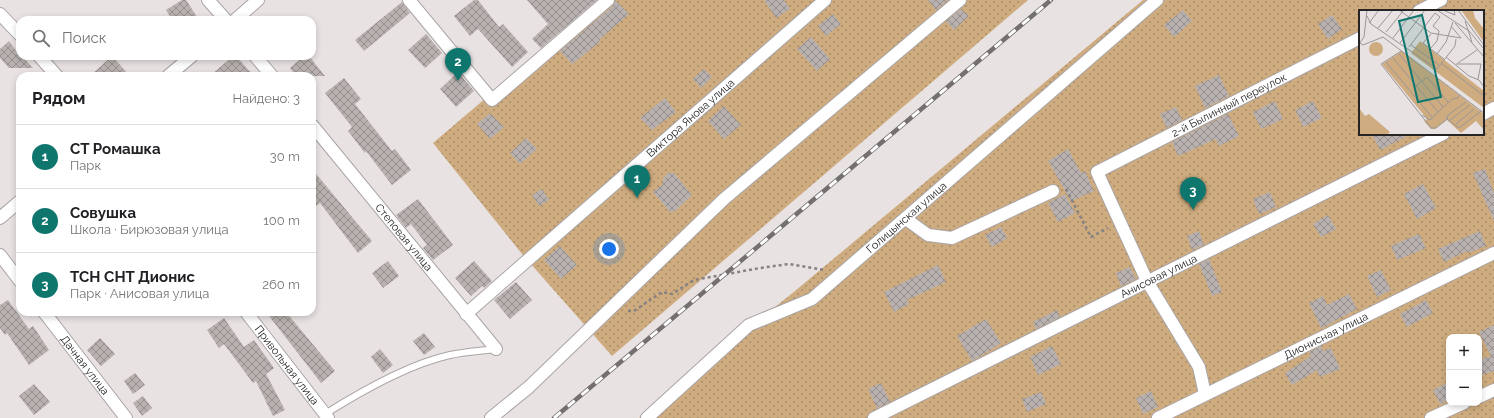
<!DOCTYPE html>
<html lang="ru">
<meta charset="utf-8">
<style>
body{margin:0;font-family:Raleway,sans-serif;background:#f6f6f6;color:#202124}
.controls{position:absolute;right:12px;bottom:12px;display:grid;overflow:hidden;border-radius:8px;box-shadow:0 2px 6px #0003}
.controls button{width:36px;height:36px;display:grid;place-items:center;padding:0;border:0;border-bottom:1px solid #e0e0e0;background:#fff;color:#202124;font:20px sans-serif}
.you{position:absolute;left:609px;top:249px;width:14px;height:14px;margin:-10px;border:3px solid #fff;border-radius:50%;background:#1a73e8;box-shadow:0 0 0 6px #1a73e833}
.badge{display:grid;place-items:center;width:26px;height:26px;border-radius:50%;background:#0f766e;color:#fff;font-size:13px;font-weight:700}
.pin{position:absolute;translate:-50% -33px;filter:drop-shadow(0 1px 2px #0008)}
.pin::after{content:'';position:absolute;top:21px;width:14px;height:12px;background:inherit;clip-path:polygon(0 0,100% 0,50% 100%)}
.list{margin:0;padding:0;list-style:none}
h2{display:flex;justify-content:space-between;align-items:center;height:52px;margin:0;padding:0 16px;font-size:17px}
h2 small{font-size:13px;font-weight:400;color:#757577}
.list li{display:grid;grid-template-columns:26px 1fr auto;gap:12px;align-items:center;box-sizing:border-box;height:64px;padding:0 16px;border-top:1px solid #e0e0e0}
.list b{display:block;font-size:15px;white-space:nowrap}
.list p{margin:0;font-size:13px;white-space:nowrap;color:#757577}
.list em{font-size:13px;font-style:normal;color:#757577}
.icon{flex:none;width:22px;height:22px;fill:none;stroke:currentColor;stroke-width:2;stroke-linecap:round;stroke-linejoin:round}
.map{position:relative;flex:none;width:1494px;height:418px;overflow:hidden}
.search{position:absolute;background:#fff;box-shadow:0 2px 6px #0003;left:16px;top:16px;width:300px;height:44px;display:flex;align-items:center;gap:10px;box-sizing:border-box;padding:0 14px;border-radius:12px;color:#757577;font-size:15px}
.panel{position:absolute;background:#fff;box-shadow:0 2px 6px #0003;left:16px;top:72px;width:300px;height:244px;border-radius:12px}
.map>svg:first-child{display:block}
.garden{fill:url(#garden-dots);fill-rule:evenodd}
.building{fill:url(#building-cross-hatch)}
.lines{fill:none;stroke-linecap:round;stroke-linejoin:round}
.lane-casing{stroke:#aaa4a5;stroke-width:8}
.street-casing{stroke:#aaa4a5;stroke-width:14}
.path{stroke:#868182;stroke-width:2.5;stroke-dasharray:3 3;stroke-linecap:butt}
.lane{stroke:#fff;stroke-width:6}
.street{stroke:#fff;stroke-width:12}
.rail-casing{stroke:#747070;stroke-width:4.5}
.rail{stroke:#fff;stroke-width:3;stroke-dasharray:9;stroke-linecap:butt}
.labels{text-anchor:middle;stroke-width:3;stroke-linejoin:round;paint-order:stroke}
.street-label{font-size:11px;fill:#262424;stroke:#fff}
.inset-road{fill:none;stroke:#9b9697;stroke-width:1}
.view{fill:#0f766e;fill-opacity:0.15;stroke:#0f766e;stroke-width:2}
.inset-edge{fill:none;stroke:#262424;stroke-width:2}
</style>
<div class="map">
<svg width="1494" height="418" viewBox="0 0 1494 418">
<defs>
<pattern id="garden-dots" width="8" height="8" patternUnits="userSpaceOnUse"><rect width="8" height="8" fill="#ceac7f"/><path d="M2 2h.1M6 6h.1" fill="none" stroke="#a78c68" stroke-width="1.8" stroke-linecap="round"/></pattern>
<pattern id="building-cross-hatch" width="8" height="8" patternUnits="userSpaceOnUse"><rect width="8" height="8" fill="#b8b1af"/><path d="M0 0l8 8M0 8l8-8" fill="none" stroke="#95908e"/></pattern>
</defs>
<rect width="100%" height="100%" fill="#e9e2e3"/>
<path class="garden" d="M601,0H1028L612,356L522,254L433,143Z
M1143,0H1494V418H639L801,286ZM1360,11H1483V134H1360ZM1449,337H1479V403H1449Z"/>
<path class="building" d="M182,0H186L199,20H172L166,10Z
M474,0H478L499,27L503,24L528,52L512,67L478,29L470,36L454,16Z
M527,0H597L541,48L532,39L548,24Z
M615,0L629,14L599,40L600,42L572,64L560,51L613,6Z
M764,0H784L790,9L776,18Z
M928,0H948L936,10Z
M402,2L410,13L364,51L355,40Z
M961,9L969,16L954,30L946,21Z
M1183,10L1192,21L1174,37L1164,25Z
M833,14L841,24L826,36L818,26Z
M1332,15L1342,29L1328,39L1318,24Z
M426,34L442,53L425,68L408,50Z
M811,37L830,59L817,71L797,49Z
M9,41L20,56H22L33,68H9L0,58V49Z
M112,56L130,76H90Z
M233,56H236L254,76H210Z
M304,56H309L325,76H296L290,68Z
M704,69L712,77L701,88L693,79Z
M458,72L474,91L456,107L440,89Z
M1219,75L1229,96L1205,108L1195,86Z
M344,78L361,99L355,104L392,151L395,149L411,170L392,185L366,151L365,153L348,131L352,127L325,93Z
M665,98L676,112L652,130L640,118Z
M1275,101L1283,119L1261,129L1253,112Z
M1313,101L1322,118L1303,127L1295,110Z
M724,106L741,125L724,139L708,121Z
M1176,107L1182,120L1167,128L1160,114Z
M490,113L504,127L490,139L477,124Z
M1228,114L1239,136L1219,146L1216,139L1178,156L1172,142Z
M1372,134H1411L1380,150Z
M526,138L537,149L520,164L510,153Z
M1068,149L1081,173L1085,171L1094,191L1071,201L1048,161Z
M312,169L372,241L358,253L320,203L312,209Z
M1485,169L1494,193V221L1473,173Z
M668,173H674L692,195L675,211L670,212L653,192L663,184V179Z
M1423,184L1436,208L1417,219L1404,194Z
M542,189L549,200L539,206L532,195Z
M1270,192L1276,207L1259,214L1253,199Z
M1065,194L1075,213L1058,222L1048,203Z
M418,199L453,245L433,260L423,248L427,245L411,224L406,228L396,215Z
M1328,215L1336,229L1321,237L1313,224Z
M1001,227L1007,238L992,247L985,235Z
M1199,231L1204,245L1192,250L1187,236Z
M1480,231L1486,246L1468,253L1467,251L1444,262L1438,249Z
M1419,234L1426,248L1397,260L1391,246Z
M560,246L577,265L561,279L544,260Z
M1209,259L1222,292L1212,296L1199,264Z
M388,261L399,276L383,288L372,273Z
M474,261L492,281L484,288L482,286L471,296L455,278Z
M938,265L946,282L907,300L909,304L894,312L884,292Z
M1130,267L1136,279L1121,286L1116,273Z
M1381,270L1391,290L1377,297L1367,276Z
M516,282L532,300L510,319L494,300Z
M1349,294L1357,309L1321,328L1309,303L1323,296L1327,305Z
M8,300L29,329L33,326L49,350L29,365L7,333L5,335L0,328V305Z
M1426,300L1433,313L1407,327L1400,314Z
M1057,310L1060,317L1036,329L1033,322Z
M266,312H286L335,371L321,383Z
M224,318L244,347L254,340L274,368L266,374L285,410L273,416L256,381L253,383L224,344L219,348L207,330Z
M986,319L1001,343L972,361L957,336Z
M1494,325V371L1479,376V360L1491,356L1479,332Z
M424,333L435,347L424,355L413,341Z
M100,338L115,354L101,366L87,350Z
M1052,346L1061,364L1038,375L1030,357Z
M1321,346L1323,351L1331,348L1340,369L1320,377L1317,370L1292,385L1285,373L1311,356L1309,352Z
M380,349L393,365L383,373L371,357Z
M135,373L145,385L133,394L124,381Z
M1449,382V400L1440,404L1433,390Z
M881,383L890,402L877,408L868,389Z
M34,384L50,402L34,415L19,396Z
M1151,391L1158,407L1143,414L1136,398Z
M1041,392L1046,404L1027,412L1022,399Z
M143,396L152,408L142,416L133,403Z"/>
<g class="lines">
<defs>
<path id="lane" d="M325,414C360,392 409,364 450,355C465,352 481,351 496,349"/>
<g id="street">
<path d="M208,0L226,20"/>
<path d="M409,0L492,100L608,0"/>
<path d="M1419,11L1441,0"/>
<path d="M0,14L20,35"/>
<path d="M235,20L258,0"/>
<path d="M39,56L57,76"/>
<path d="M255,56L272,76"/>
<path d="M168,76L192,56"/>
<path d="M1483,114L1494,108"/>
<path id="s1" d="M312,125L496,349"/>
<path d="M0,218L20,201"/>
<path d="M906,219L928,235L952,238L1053,191"/>
<path d="M0,255L20,281"/>
<path id="s2" d="M44,312L126,418"/>
<path id="s3" d="M246,312L328,418"/>
<path id="s4" d="M466,314L825,0"/>
<path id="s5" d="M1205,394L1199,367L1147,281L1097,172L1360,38"/>
<path d="M1479,397L1494,390"/>
<path d="M491,418L529,387L724,199L960,0"/>
<path id="s6" d="M647,418L749,325L812,299L1157,0"/>
<path id="s7" d="M874,418L1443,134"/>
<path id="s8" d="M1158,418L1494,253"/>
<path d="M1431,418L1464,403"/>
</g>
</defs>
<use href="#lane" class="lane-casing"/>
<use href="#street" class="street-casing"/>
<path class="path" d="M1066,189L1091,237L1108,228
M628,311H634L662,292L672,294L694,280L760,268L789,264L825,270"/>
<use href="#lane" class="lane"/>
<use href="#street" class="street"/>
<defs>
<path id="rail" d="M554,418L1051,0"/>
</defs>
<use href="#rail" class="rail-casing"/>
<use href="#rail" class="rail"/>
</g>
<g class="labels">
<g class="street-label">
<text dy="4" stroke="none"><textPath href="#s5" startOffset="396">2-й Былинный переулок</textPath></text>
<text dy="4" stroke="none"><textPath href="#s4" startOffset="298">Виктора Янова улица</textPath></text>
<text dy="4" stroke="none"><textPath href="#s6" startOffset="331">Голицынская улица</textPath></text>
<text dy="4" stroke="none"><textPath href="#s1" startOffset="145">Степовая улица</textPath></text>
<text dy="4" stroke="none"><textPath href="#s7" startOffset="318">Анисовая улица</textPath></text>
<text dy="4" stroke="none"><textPath href="#s8" startOffset="187">Дионисная улица</textPath></text>
<text dy="4" stroke="none"><textPath href="#s2" startOffset="67">Дачная улица</textPath></text>
<text dy="4" stroke="none"><textPath href="#s3" startOffset="67">Привольная улица</textPath></text>
</g>
</g>
<g transform="translate(1359 10)">
<rect width="125" height="125" fill="#e9e2e3"/>
<path d="M102,0H114L116,8L125,19V32Z" fill="#ceac7f"/>
<path d="M10 39a7 7 0 1 1 14 0a7 7 0 1 1-14 0ZM0,98L6,106L10,104L31,122L28,125H0Z" fill="#ceac7f"/>
<path d="M61,31L125,81V98L52,43ZM43,41L125,104V120L117,111L102,123L88,110L76,119H72L65,111L68,109L23,54Z" fill="#ceac7f"/>
<path class="inset-road" d="M40,0L72,23L102,28L92,16M78,0L110,21L125,39M99,0L125,35M86,1L96,5L95,0M8,6L12,14L78,59L96,36L97,29M106,11L113,32M10,13L20,0M96,13L125,47M19,18L34,0M27,22L45,0M72,24L64,33L85,49M34,28L55,0M1,33L4,35L24,27L125,103M41,33L66,0M0,34L5,27L8,0M52,35L80,55M50,37L76,3M71,39L78,31L80,21L74,16L81,7L76,3M42,41L22,54L72,118H77L88,109M40,44L84,97M78,44L87,32L94,12M87,47L110,66L120,70L125,77M34,48L79,102M27,52L73,107M82,53L125,86M99,53L118,40M97,54H122L119,69M57,76L68,67L89,92M63,105L71,110L93,89L99,88L100,85M88,109L100,118L122,101M88,109L89,105L107,92M91,110L111,95M97,114L115,99"/>
<path class="view" d="M63,5L82,87L59,92L40,11Z"/>
<rect width="125" height="125" class="inset-edge"/>
</g>
</svg>
<div class="controls">
<button>+</button>
<button>−</button>
</div>
<div class="you"></div>
<div class="pin badge" style="left:637px;top:198px">1</div>
<div class="pin badge" style="left:458px;top:81px">2</div>
<div class="pin badge" style="left:1193px;top:210px">3</div>
<div class="search"><svg class="icon" aria-label="search" viewBox="0 0 24 24"><circle cx="10" cy="10" r="6"/><path d="M15 15l6 6"/></svg>Поиск</div>
<section class="panel">
<h2>Рядом<small>Найдено: 3</small></h2>
<ul class="list">
<li><span class="badge">1</span><div><b>СТ Ромашка</b><p>Парк</p></div><em>30 m</em></li>
<li><span class="badge">2</span><div><b>Совушка</b><p>Школа · Бирюзовая улица</p></div><em>100 m</em></li>
<li><span class="badge">3</span><div><b>ТСН СНТ Дионис</b><p>Парк · Анисовая улица</p></div><em>260 m</em></li>
</ul>
</section>
</div>
